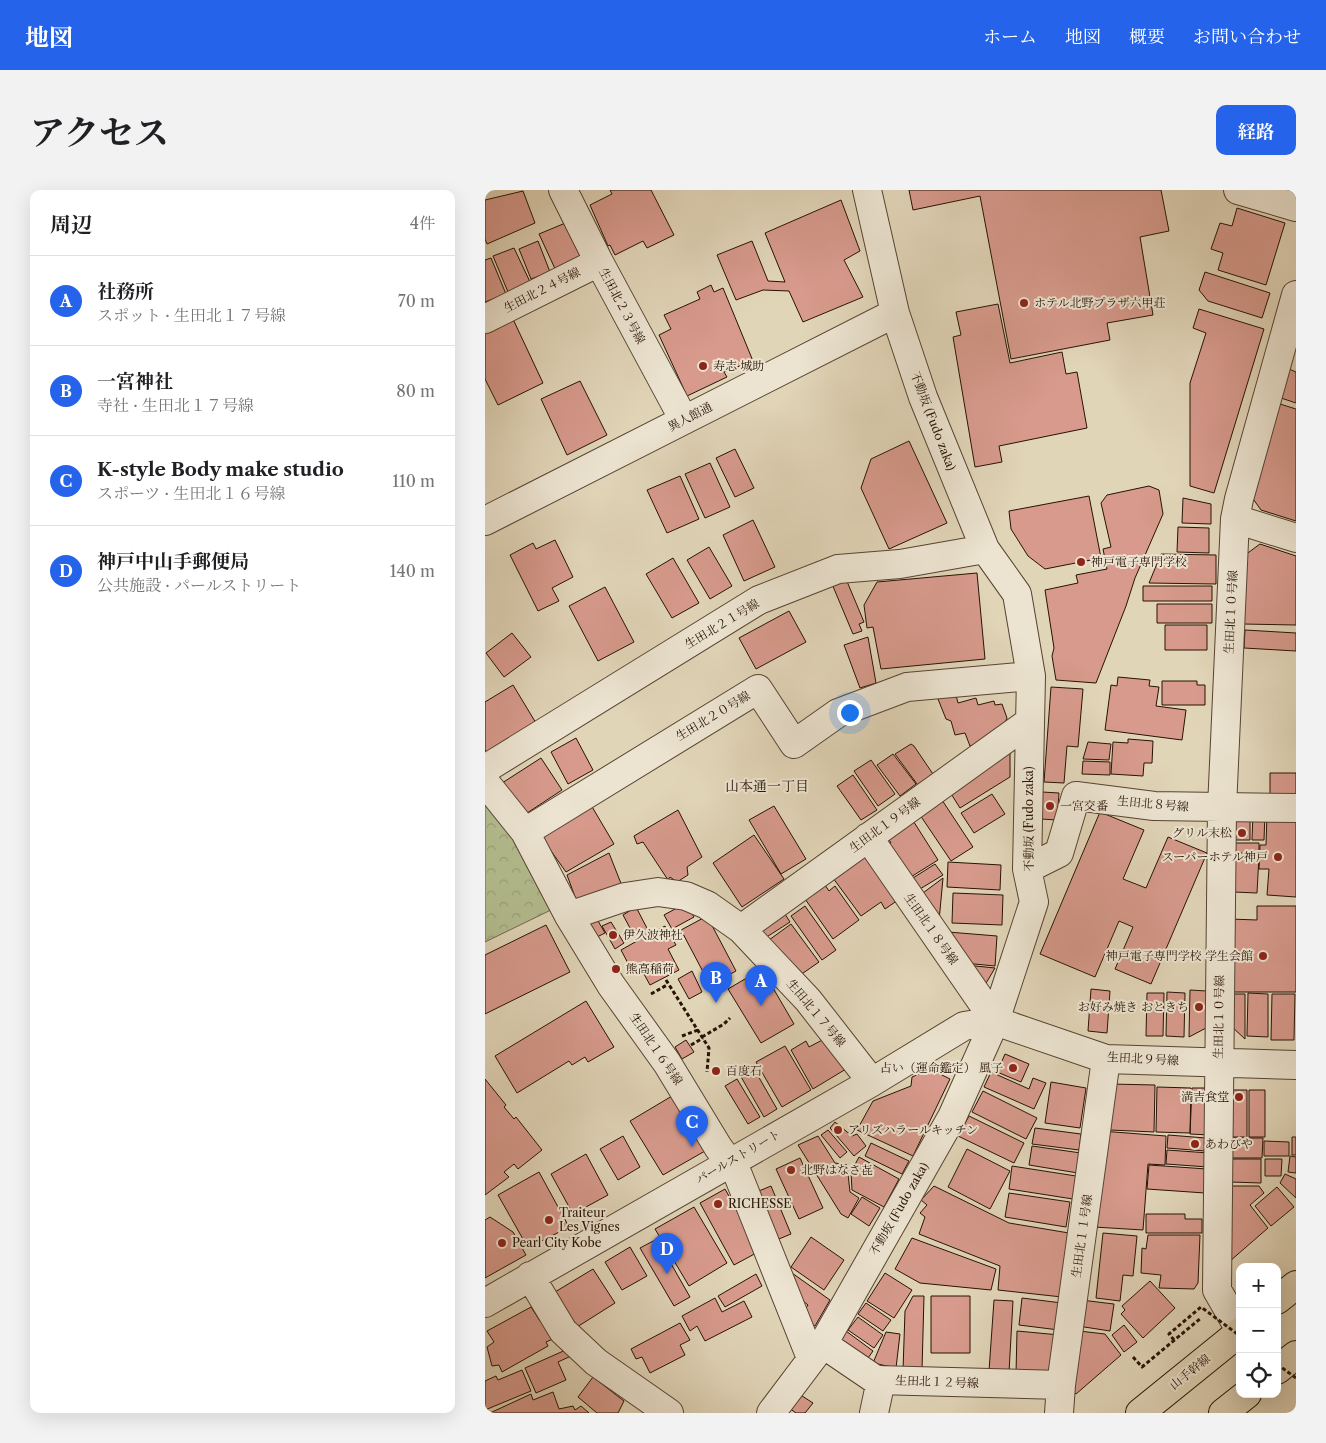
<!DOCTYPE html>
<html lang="ja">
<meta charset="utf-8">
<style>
body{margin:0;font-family:"Libre Caslon Text","Noto Serif JP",serif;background:#f2f2f2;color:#202124}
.controls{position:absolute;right:15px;bottom:15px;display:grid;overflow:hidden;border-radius:10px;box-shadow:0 5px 20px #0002}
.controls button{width:45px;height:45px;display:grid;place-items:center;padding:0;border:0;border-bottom:1px solid #e0e0e0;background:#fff;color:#202124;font:25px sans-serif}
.you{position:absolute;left:364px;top:522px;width:18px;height:18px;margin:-12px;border:4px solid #fff;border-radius:50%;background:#1a73e8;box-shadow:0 0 0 8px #1a73e833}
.badge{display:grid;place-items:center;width:32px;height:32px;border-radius:50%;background:#2563eb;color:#fff;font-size:16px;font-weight:700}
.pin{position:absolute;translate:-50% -41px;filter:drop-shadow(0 1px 2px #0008)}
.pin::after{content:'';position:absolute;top:26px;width:18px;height:15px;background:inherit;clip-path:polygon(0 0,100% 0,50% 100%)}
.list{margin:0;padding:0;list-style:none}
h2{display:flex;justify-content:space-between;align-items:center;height:65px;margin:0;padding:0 20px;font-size:21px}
h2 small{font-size:16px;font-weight:400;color:#757577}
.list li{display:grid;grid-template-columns:32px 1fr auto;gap:15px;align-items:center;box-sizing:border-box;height:90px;padding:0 20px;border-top:1px solid #e0e0e0}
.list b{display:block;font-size:19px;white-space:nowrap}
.list p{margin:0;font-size:16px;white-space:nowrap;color:#757577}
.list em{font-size:16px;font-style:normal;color:#757577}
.icon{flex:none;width:28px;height:28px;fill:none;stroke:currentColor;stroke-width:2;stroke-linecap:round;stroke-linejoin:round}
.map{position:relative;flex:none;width:811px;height:1223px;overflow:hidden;border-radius:10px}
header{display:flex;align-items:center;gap:30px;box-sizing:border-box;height:70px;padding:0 25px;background:#2563eb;color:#fff}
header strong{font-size:24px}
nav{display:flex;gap:28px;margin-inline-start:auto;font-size:18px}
.intro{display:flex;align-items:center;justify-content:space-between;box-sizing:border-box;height:120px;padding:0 30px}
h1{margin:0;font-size:35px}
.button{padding:12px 22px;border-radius:10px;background:#2563eb;color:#fff;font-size:18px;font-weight:700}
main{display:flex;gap:30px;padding:0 30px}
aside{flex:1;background:#fff;border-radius:10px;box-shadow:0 5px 20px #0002}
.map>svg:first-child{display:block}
.park{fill:url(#park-crowns);stroke:#6d684a}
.building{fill:#d79a8c;stroke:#271205}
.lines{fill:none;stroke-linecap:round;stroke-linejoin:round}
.minor-casing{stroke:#564332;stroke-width:30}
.major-casing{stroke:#271205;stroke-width:30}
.path{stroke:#271205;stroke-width:3;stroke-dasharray:4 2.5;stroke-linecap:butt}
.minor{stroke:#ece4d1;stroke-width:28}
.major{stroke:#e1d5b8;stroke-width:28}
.path-bridge{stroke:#271205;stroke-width:3;stroke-dasharray:4 2.5;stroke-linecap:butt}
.poi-dot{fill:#8f2418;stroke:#ece4d1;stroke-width:2}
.labels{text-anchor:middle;stroke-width:4;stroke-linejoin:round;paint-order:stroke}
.street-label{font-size:12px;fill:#271205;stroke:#ece4d1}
.poi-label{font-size:12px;fill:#271205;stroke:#ece4d1;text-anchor:start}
.neighbourhood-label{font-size:14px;fill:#271205;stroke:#ece4d1}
</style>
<header>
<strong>地図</strong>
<nav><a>ホーム</a><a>地図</a><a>概要</a><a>お問い合わせ</a></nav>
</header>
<div class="intro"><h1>アクセス</h1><a class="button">経路</a></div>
<main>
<aside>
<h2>周辺<small>4件</small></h2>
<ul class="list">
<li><span class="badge">A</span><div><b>社務所</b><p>スポット · 生田北１７号線</p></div><em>70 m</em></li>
<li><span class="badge">B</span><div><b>一宮神社</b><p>寺社 · 生田北１７号線</p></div><em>80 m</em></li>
<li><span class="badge">C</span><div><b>K-style Body make studio</b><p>スポーツ · 生田北１６号線</p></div><em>110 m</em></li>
<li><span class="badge">D</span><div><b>神戸中山手郵便局</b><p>公共施設 · パールストリート</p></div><em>140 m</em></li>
</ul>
</aside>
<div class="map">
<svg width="811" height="1223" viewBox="0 0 811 1223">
<defs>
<pattern id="park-crowns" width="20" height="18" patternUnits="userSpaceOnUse" patternTransform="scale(1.25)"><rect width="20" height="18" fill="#b3bd8f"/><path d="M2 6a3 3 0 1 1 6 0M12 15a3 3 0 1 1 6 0" fill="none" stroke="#9aa17a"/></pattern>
</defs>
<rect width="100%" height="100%" fill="#e1d5b8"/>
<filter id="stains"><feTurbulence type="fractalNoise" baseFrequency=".004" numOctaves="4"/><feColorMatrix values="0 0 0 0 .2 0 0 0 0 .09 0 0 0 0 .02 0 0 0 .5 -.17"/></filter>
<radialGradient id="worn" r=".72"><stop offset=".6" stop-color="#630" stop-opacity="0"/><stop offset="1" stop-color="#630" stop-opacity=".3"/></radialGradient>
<path class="park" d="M0,609L28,641L68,719L0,752Z"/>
<path class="building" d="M125,0H166L189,45L162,58L158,51L130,65L125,55L123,56L105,15L127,4Z
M424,0H676L684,41L655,47L668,125L622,133L625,150L526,169L495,6L428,20Z
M38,1L50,33L2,54L0,49V10Z
M356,10L375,61L359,70L378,107L318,132L304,101L278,100L251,110L232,65L267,51L283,91L300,92L280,43Z
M752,18L800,33L781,95L733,80L738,63L726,59L735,33L747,36Z
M90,29L108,67L72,83L54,44Z
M53,51L65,82L46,89L34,59Z
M29,58L46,94L23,102L8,66Z
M6,68L21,104L0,112V70Z
M720,82L785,103L777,128L723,111L714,100Z
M226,95L229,102L238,98L268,171L239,182L242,187L202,206L174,145L186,139L179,125L215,109L212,102Z
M513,114L525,173L577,162L581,184L592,182L602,238L514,256L517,272L490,277L468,147L476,145L471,122Z
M714,119L779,139L729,303L705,296V193L721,143L708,138Z
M27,127L58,193L13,215L0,189V140Z
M804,179L811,182V213L796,208Z
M95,191L122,245L82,265L56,209Z
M795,214L811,219V331L776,320L766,306Z
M424,251L462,333L404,359L376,298L386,269Z
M250,259L269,298L250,307L231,268Z
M225,273L245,317L220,328L200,284Z
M195,286L214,329L182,343L162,300Z
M664,296L674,300L678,324L650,388L641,416L611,493L571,490L567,466L569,458L560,400L593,393L591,385L622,379L618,359L626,357L616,313L622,305Z
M604,306L616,368L560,379L543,366L526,339L524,321Z
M698,308L726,314V334L697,333Z
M268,330L290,377L259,391L238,345Z
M693,337L724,338V363L692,362Z
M70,350L88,387L67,398L74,411L53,421L25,365L48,353L51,359Z
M775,354L811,366V435L758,434L760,365Z
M224,357L247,396L225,409L202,370Z
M676,364L731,365V394L664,393Z
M188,368L214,413L187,428L161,384Z
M492,383L500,469L396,479L388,437L382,438L379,415L392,392Z
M361,389L379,432L374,434L377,441L368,444L347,394Z
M658,396H727V411H658Z
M120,397L149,452L113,471L84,416Z
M672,414H727V433H672Z
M304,421L321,452L271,479L254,448Z
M680,435H722V460H680Z
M760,440L811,443V461L759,458Z
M27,443L46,467L19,487L1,463Z
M383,447L391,493L375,498L359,455Z
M633,487L665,490L664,496L674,497L671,516L701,520L697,550L620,540L626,495L632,496Z
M677,491H712V495H720V515H677Z
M28,495L54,538L5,567L0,560V512Z
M566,497L598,499L593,557L582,556L579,593L559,592Z
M470,501L473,513L491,508L493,515L509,511L510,515L517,514L522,528L517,540L501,545L503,550L485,556L480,543L470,545L466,531L461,529L451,504Z
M91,548L108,580L83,594L66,562Z
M643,549L668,551L667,573H659L658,586L626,584L628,552L643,553Z
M603,552L626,554L624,570L598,569Z
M426,554L429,556L450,587L435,598L410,564Z
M525,561V587L475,618L463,599Z
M408,564L431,594L415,606L392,575Z
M56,568L77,600L36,627L14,595Z
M386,570L410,604L393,616L369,581Z
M598,571L625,572V585L597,584Z
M785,583H811V612H785Z
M368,585L392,620L376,630L352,596Z
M557,602L574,603L572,630L556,629Z
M507,604L520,624L489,643L476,623Z
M457,610L488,657L466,671L435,625Z
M106,615L129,654L81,682L54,644Z
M289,616L321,669L296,684L264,630Z
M193,620L217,667L202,677L203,685L192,692L185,687L183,690L158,652L152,654L149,646Z
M615,622L659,640L638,689L661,698L683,647L722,663L666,794L630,779L648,737L634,731L610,787L555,764Z
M760,623L765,624V650H748V636Z
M768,623H780L779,650H767Z
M782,624L811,625V707L782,705L784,679H774L775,655H781Z
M427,629L453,670L421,690L400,656L406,653L403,648Z
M269,645L299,689L257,717L228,673Z
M748,653H774V663H748Z
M124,663L139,701L93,715L82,685Z
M379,665L416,708L400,719L396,712L376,726L348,688Z
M749,666H774L772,703L749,702Z
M463,672L516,675L515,700L462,697Z
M450,674L458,685L435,699L428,688Z
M458,688L454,731L438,703Z
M338,692L344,701L350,696L374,730L348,749L318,706Z
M468,703L518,705L517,735L467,733Z
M201,713L209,727L187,739L179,725Z
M320,716L351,760L337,770L306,726Z
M772,716H811V802H745V729L772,730Z
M151,717L165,744L180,736L191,755L183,759L194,780L165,795L154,775L146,779L136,760L152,751L138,725Z
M296,718L305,732L277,750L268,737Z
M109,724L120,743L110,748L100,730Z
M222,726L251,781L225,795L196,740Z
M126,732L139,753L130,759L117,736Z
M306,734L334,772L311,788L284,750Z
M61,735L85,782L0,824V765Z
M463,742L512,746L510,776L479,773Z
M481,775L510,778L497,800Z
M277,779L309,834L276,853L243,799Z
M207,781L217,802L204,809L193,789Z
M606,799L625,801L622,843L603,841Z
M705,800L722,801L721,838L704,847Z
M682,802L700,803L699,847L681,846Z
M662,803H679L678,846H661Z
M763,803L783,804V847L762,846Z
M745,804H760V849L746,836Z
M787,804H810L809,850H786Z
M101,811L129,857L103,872L100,867L87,875L84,871L32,903L10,866Z
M343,847L361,879L328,899L306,860L321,851L324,857Z
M201,850L209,862L197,869L190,857Z
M300,856L326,900L297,917L271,872Z
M520,864L544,874L536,892L512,882Z
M268,877L292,919L279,927L255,885Z
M445,879L465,889L428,966L372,940L388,911L426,896L427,887Z
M506,882L544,899L548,888L561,893L549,919L499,897Z
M0,889L21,915L19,917L29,929L31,927L57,960L33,979L29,974L19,982L24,987L0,1005Z
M252,889L275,927L263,934L240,896Z
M566,892L601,898L595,938L560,933Z
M626,894L670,895L669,942L625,940Z
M672,897L706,898L705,943L671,942Z
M707,898H726L725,945L705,944Z
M746,900H762V947H745Z
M764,900H780V947H764Z
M498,901L552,928L541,949L487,922Z
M187,906L220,961L178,985L145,931Z
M484,926L539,953L529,973L473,946Z
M350,932L367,946L372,944L381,956L369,966L345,938Z
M550,938L596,944L594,960L547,954Z
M343,940L362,962L355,968L336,945Z
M616,941L681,946L680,975L663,974L658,1040L609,1037Z
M683,945L721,948L720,961L682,958Z
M138,946L155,977L133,990L115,959Z
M333,946L350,973L362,975L365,1002L374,1008L363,1028L356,1024L313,955Z
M807,947H811V965H807Z
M744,948H778L777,968H744Z
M779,951L804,952V966H779Z
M386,953L424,971L417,984L380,966Z
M547,956L596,963L593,983L544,975Z
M482,959L525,981L505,1019L463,997Z
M682,960L724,963L723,977L681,974Z
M101,964L123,1005L88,1024L66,984Z
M805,966L811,967V983L803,982Z
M374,967L414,989L399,1017L367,1000L366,982Z
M315,968L338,1018L314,1029L291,979Z
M746,969H776V993L746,992Z
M780,969H797L796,986H780Z
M664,975L722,979L720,1003L662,999Z
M527,976L591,986L588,1009L524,999Z
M54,982L84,1037L43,1058L13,1005Z
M800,984L811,989V1008L795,993Z
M286,996L306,1044L289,1051L269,1003Z
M449,996L524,1033L584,1043L577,1107L513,1100L515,1076L434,1044L440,1027L435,1023L442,1015L436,1010Z
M740,996H774L779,1003L765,1015L783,1038L737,1078Z
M792,997L809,1017L786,1036L770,1016Z
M240,999L275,1061L249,1075L215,1013Z
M524,1003L585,1012L581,1037L520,1027Z
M377,1007L395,1018L384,1036L366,1024Z
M209,1017L242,1073L204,1096L170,1039Z
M661,1024H700V1029H717V1043H661Z
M5,1027L28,1042L41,1065L0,1088V1030Z
M618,1043L652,1046L648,1086L638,1085L635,1111L611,1108Z
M663,1045H715L713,1093L709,1099L674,1098L676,1085L656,1083L657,1058L661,1059Z
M326,1047L359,1070L339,1100L306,1077Z
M427,1048L511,1079L506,1100L435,1093L410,1079Z
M172,1049L205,1107L189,1116L155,1058Z
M145,1057L162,1086L137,1100L120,1072Z
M108,1079L130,1113L92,1137L70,1102Z
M307,1083L345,1110L330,1136L321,1132L318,1122L323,1115L312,1106L304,1088Z
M400,1083L427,1100L409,1128L382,1111Z
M271,1084L277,1096L240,1117L233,1106Z
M665,1091L690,1118L658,1148L636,1124L640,1120L637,1116Z
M428,1106H439L437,1180H418L420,1121Z
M446,1106H485V1163H446Z
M230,1108L237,1122L259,1111L267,1127L220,1151L212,1136L205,1141L197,1126Z
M537,1108L577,1113L574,1140L534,1135Z
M509,1110L528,1111L524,1182L504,1181Z
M596,1110L629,1114L625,1141L593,1136Z
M381,1113L406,1130L398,1141L373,1124Z
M46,1117L55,1131L60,1128L70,1148L61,1152L63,1156L17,1182L14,1175L7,1176L2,1157L9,1152L2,1141Z
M373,1127L398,1145L389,1158L363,1140Z
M195,1133L205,1150L195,1155L200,1165L165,1183L157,1167L151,1169L146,1159Z
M639,1135L652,1152L639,1162L627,1145Z
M361,1141L388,1161L378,1175L351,1155Z
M532,1141L575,1145L568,1185L531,1184Z
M594,1141L620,1144L636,1165L591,1204L586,1200Z
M401,1142L415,1144L411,1178L388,1173Z
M83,1159L86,1166L73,1172L81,1190L51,1203L40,1178Z
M37,1180L46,1201L0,1220V1191L11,1186L13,1190Z
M108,1187L139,1211L133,1223H112L93,1207Z
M68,1202L74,1219L88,1216L90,1220L96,1216L104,1223H5L46,1204L48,1210Z
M314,1204L328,1213L320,1223H311L304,1218Z"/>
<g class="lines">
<defs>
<path id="minor" d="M78,0L114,72L199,230
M753,0L811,17
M0,129L114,72
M750,329L811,348
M0,331L410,123
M0,579L274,410L353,379L415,374L500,359
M0,592L40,642L84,726L126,795L182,873L233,957L253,985L326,1168
M40,642L273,499L309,554L353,523L422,497L546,486
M383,647L510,831
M542,679L574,663L591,606L669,616L811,618
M84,726L140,707L173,702L201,706L222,715L256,739L323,810L387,892
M256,739L544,532
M45,1086L78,1141L111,1172L184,1223
M0,1113L387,892L479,836L510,831L621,869L811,875
M755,1140L732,1100L737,618L750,329L754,309L811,105
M338,1154L391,1190L576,1195
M286,1223L338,1154L467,927L510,831L549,712L542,679L546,486L532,404L500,359L438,207L410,123L382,0
M389,1223L396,1190
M574,1223L576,1195L621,869"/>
<path id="major" d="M792,1110L811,1095
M792,1180L811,1165
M655,1223L755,1142
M738,1223L762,1204"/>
</defs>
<use href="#minor" class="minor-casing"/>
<use href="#major" class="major-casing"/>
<path class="path" d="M181,790L224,858L222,882
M166,804L182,795
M197,846L213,840
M217,847L239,834L245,828
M206,855L218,848
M648,1167L657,1177L716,1128
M810,1223L811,1221"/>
<use href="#minor" class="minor"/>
<use href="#major" class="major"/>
<path class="path-bridge" d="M689,1150L684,1144L716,1117L755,1146
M792,1174L811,1188"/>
</g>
<g class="poi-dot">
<circle cx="539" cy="113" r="5"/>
<circle cx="218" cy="176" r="5"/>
<circle cx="596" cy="372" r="5"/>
<circle cx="565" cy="616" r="5"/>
<circle cx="757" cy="643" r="5"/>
<circle cx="793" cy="667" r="5"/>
<circle cx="128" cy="745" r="5"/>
<circle cx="778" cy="766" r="5"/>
<circle cx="131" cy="779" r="5"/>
<circle cx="714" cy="817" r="5"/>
<circle cx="528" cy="878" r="5"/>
<circle cx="231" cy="881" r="5"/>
<circle cx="754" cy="907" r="5"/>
<circle cx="353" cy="940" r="5"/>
<circle cx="710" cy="954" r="5"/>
<circle cx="306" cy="980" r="5"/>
<circle cx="233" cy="1014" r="5"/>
<circle cx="64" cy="1030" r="5"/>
<circle cx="17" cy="1053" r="5"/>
</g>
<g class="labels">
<g class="street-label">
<text transform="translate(57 100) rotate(-27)" y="4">生田北２４号線</text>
<text transform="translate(137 116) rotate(62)" y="4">生田北２３号線</text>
<text transform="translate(205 227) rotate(-27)" y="4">異人館通</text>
<text transform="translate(448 231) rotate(69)" y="4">不動坂 (Fudo zaka)</text>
<text transform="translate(746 422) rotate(-87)" y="4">生田北１０号線</text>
<text transform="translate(237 434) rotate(-31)" y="4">生田北２１号線</text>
<text transform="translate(228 526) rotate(-31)" y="4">生田北２０号線</text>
<text transform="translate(668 614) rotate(5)" y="4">生田北８号線</text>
<text transform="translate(544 629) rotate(-90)" y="4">不動坂 (Fudo zaka)</text>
<text transform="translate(400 635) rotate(-36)" y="4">生田北１９号線</text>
<text transform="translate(446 739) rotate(55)" y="4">生田北１８号線</text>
<text transform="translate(331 823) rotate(50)" y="4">生田北１７号線</text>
<text transform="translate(734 827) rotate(-89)" y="4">生田北１０号線</text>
<text transform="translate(171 859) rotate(56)" y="4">生田北１６号線</text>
<text transform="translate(658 869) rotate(3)" y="4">生田北９号線</text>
<text transform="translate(253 967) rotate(-30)" y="4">パールストリート</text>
<text transform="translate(414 1019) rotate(-60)" y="4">不動坂 (Fudo zaka)</text>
<text transform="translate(597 1046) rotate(-82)" y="4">生田北１１号線</text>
<text transform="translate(705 1182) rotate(-39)" y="4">山手幹線</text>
<text transform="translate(452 1192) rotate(2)" y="4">生田北１２号線</text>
</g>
<g class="poi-label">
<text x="549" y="117">ホテル北野プラザ六甲荘</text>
<text x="228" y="180">寿志 城助</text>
<text x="606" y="376">神戸電子専門学校</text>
<text x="575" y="620">一宮交番</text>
<text x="747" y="647" text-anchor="end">グリル末松</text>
<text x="783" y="671" text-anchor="end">スーパーホテル神戸</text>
<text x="138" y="749">伊久波神社</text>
<text x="768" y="770" text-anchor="end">神戸電子専門学校 学生会館</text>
<text x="141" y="783">熊高稲荷</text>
<text x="704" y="821" text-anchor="end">お好み焼き おときち</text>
<text x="518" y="882" text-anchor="end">占い（運命鑑定） 風子</text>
<text x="241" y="885">百度石</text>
<text x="744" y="911" text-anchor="end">満吉食堂</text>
<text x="363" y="944">アリズハラールキッチン</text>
<text x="720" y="958">あわびや</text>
<text x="316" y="984">北野はなさ㐂</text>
<text x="243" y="1018">RICHESSE</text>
<text x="74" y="1027">Traiteur<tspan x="74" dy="14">Les Vignes</tspan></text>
<text x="27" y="1057">Pearl City Kobe</text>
</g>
<g class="neighbourhood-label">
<text x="282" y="601">山本通一丁目</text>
</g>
</g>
<rect width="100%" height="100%" filter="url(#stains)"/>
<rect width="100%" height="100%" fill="url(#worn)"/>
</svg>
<div class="controls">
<button>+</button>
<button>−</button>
<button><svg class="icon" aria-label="locate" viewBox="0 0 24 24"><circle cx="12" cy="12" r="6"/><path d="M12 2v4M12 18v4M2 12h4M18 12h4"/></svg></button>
</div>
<div class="you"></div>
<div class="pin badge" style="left:276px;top:816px">A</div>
<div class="pin badge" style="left:231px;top:813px">B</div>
<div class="pin badge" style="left:207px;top:957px">C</div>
<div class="pin badge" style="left:182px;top:1084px">D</div>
</div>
</main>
